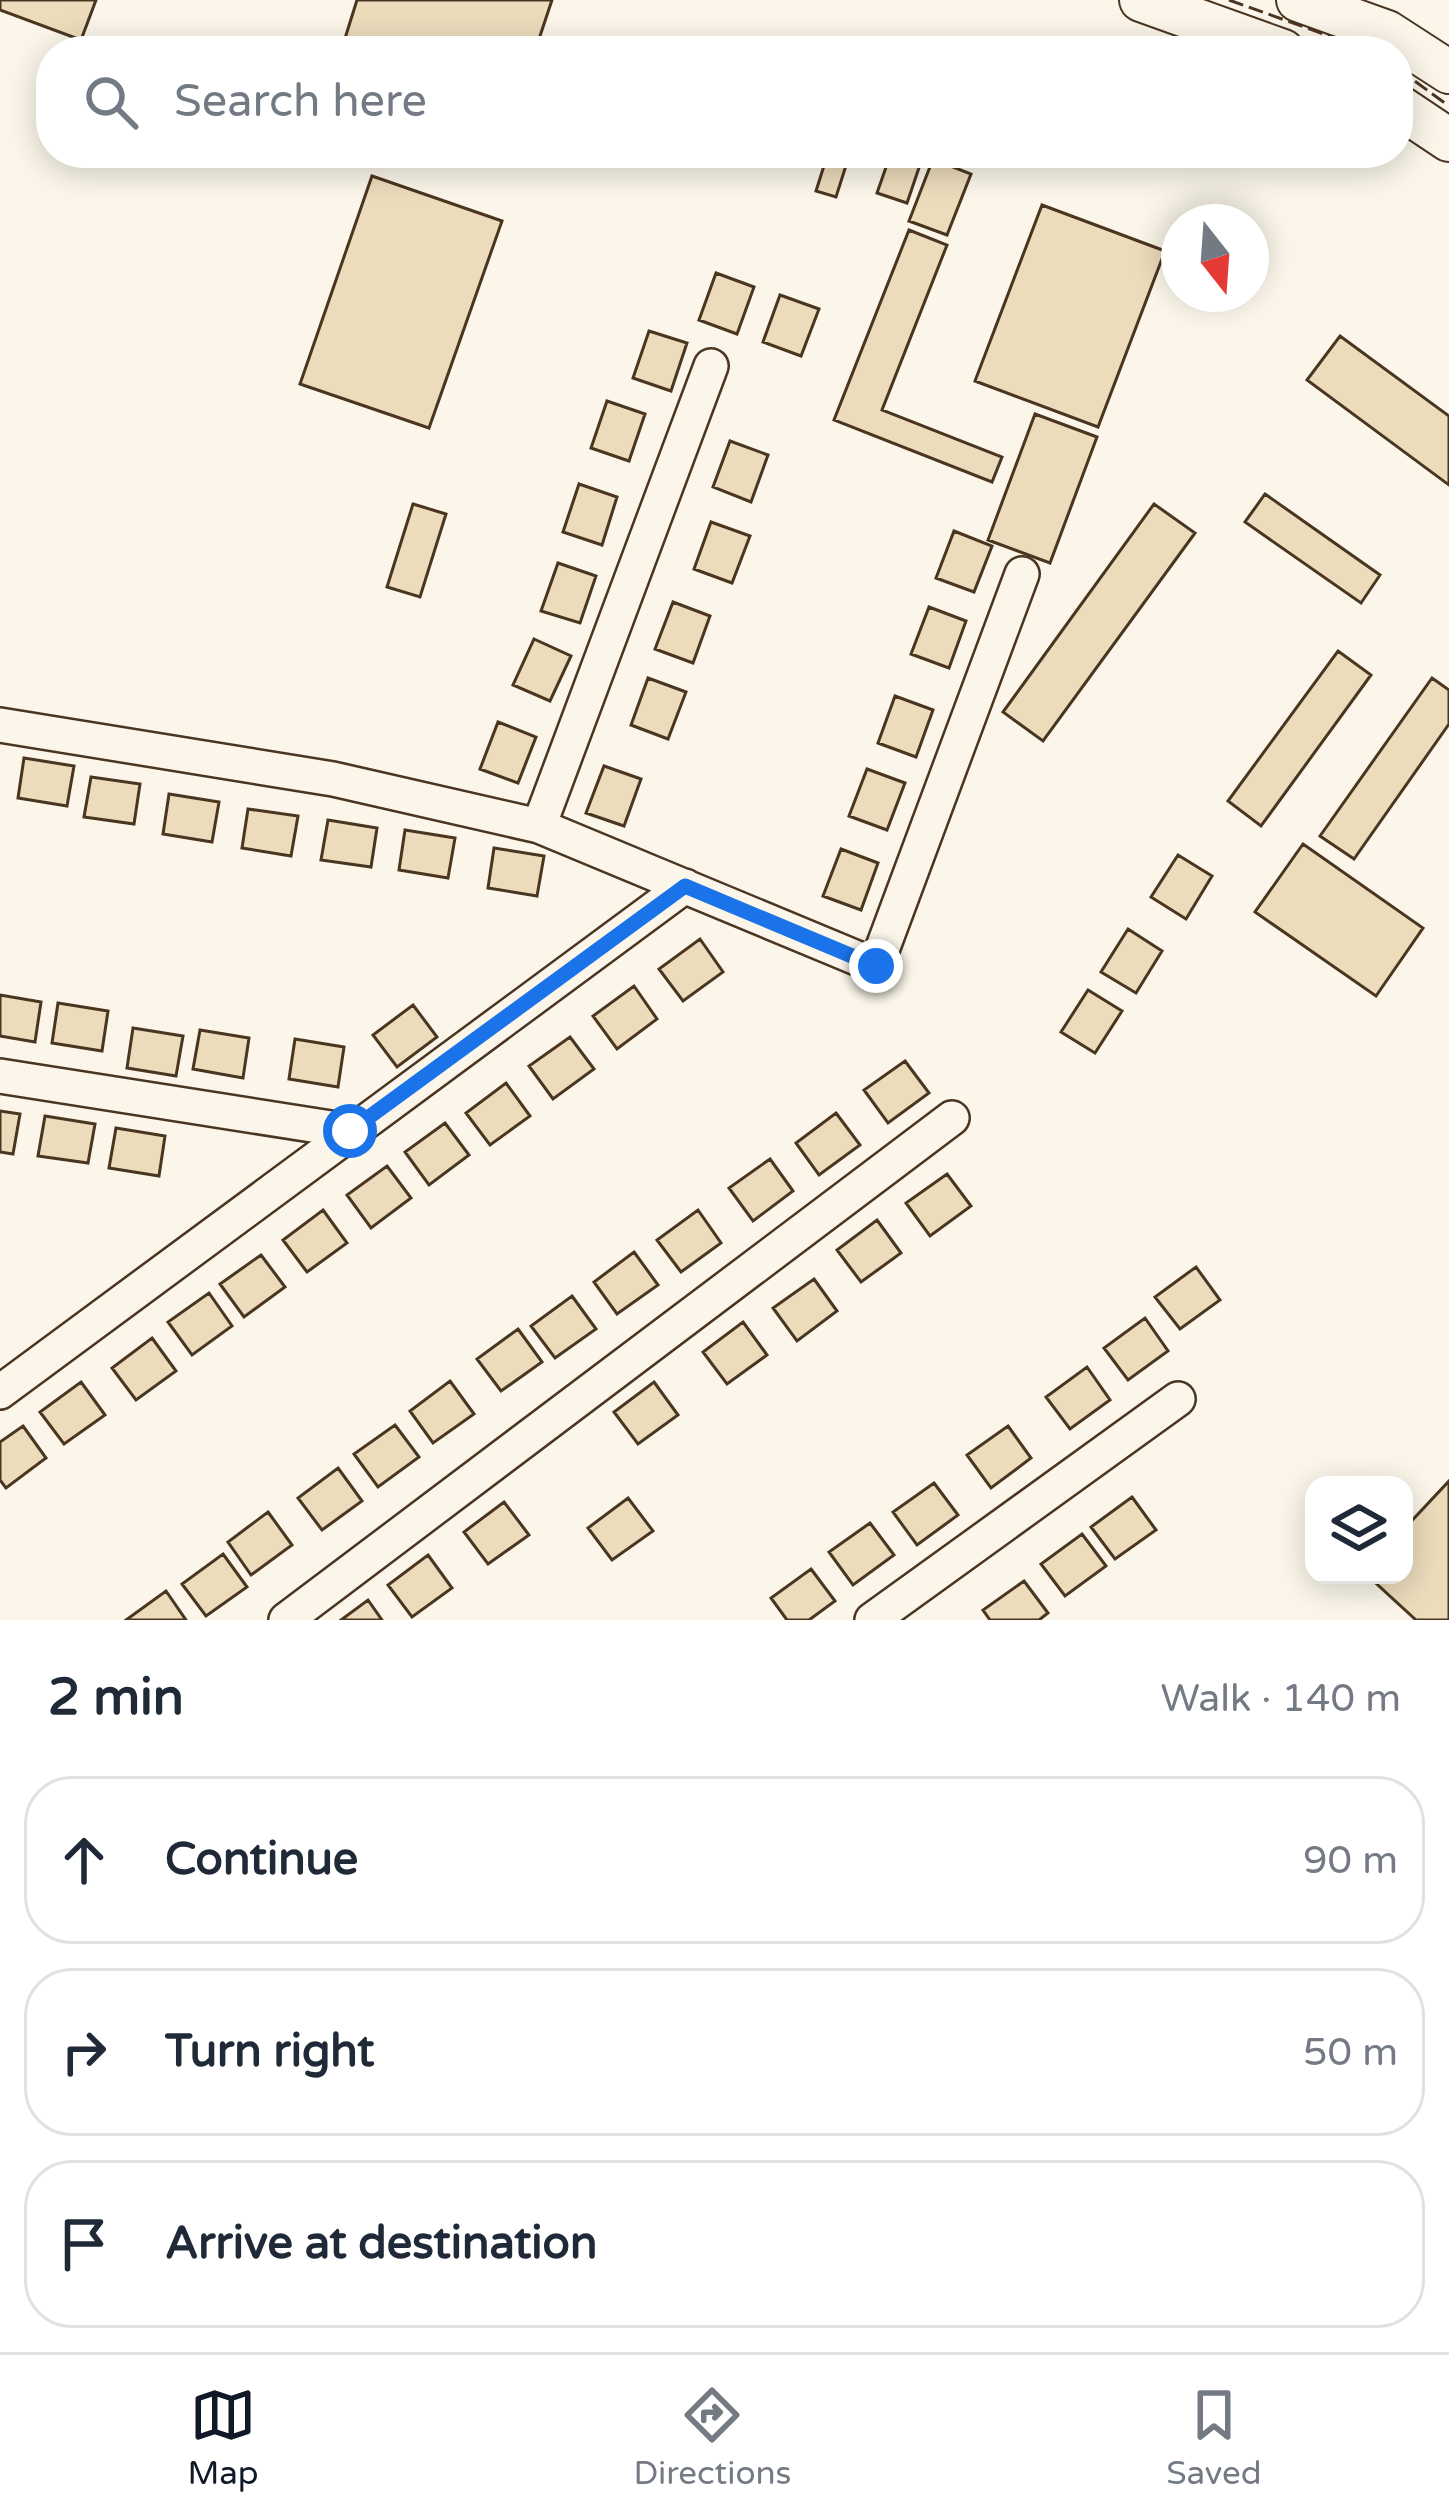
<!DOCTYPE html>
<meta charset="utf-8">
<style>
body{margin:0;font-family:"Varela Round",sans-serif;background:#f2f2f3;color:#1f2937}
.controls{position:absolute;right:36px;bottom:36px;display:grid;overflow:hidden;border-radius:24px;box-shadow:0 6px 30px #0003}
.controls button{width:108px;height:108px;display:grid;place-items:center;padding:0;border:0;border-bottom:3px solid #e0e1e3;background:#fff;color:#1f2937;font:60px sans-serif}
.compass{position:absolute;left:1161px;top:204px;width:108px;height:108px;border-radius:50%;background:#fff;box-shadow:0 6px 30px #0003;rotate:163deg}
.stop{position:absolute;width:36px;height:36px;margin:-27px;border:9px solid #1a73e8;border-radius:50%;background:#fff}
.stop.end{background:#1a73e8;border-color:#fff;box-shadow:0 3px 12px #0008}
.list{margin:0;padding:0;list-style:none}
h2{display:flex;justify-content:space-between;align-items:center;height:156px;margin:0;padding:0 48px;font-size:51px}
h2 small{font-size:39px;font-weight:400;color:#747a83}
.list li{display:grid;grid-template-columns:78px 1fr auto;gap:36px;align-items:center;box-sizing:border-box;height:168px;margin:0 24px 24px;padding:0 24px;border:3px solid #e0e1e3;border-radius:48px}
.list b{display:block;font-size:45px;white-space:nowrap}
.list em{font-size:39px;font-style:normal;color:#747a83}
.icon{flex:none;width:66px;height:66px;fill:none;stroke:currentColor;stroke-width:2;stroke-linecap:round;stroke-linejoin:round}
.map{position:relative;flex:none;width:1449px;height:1620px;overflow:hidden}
.search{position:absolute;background:#fff;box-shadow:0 6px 30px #0003;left:36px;right:36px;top:36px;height:132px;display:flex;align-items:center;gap:30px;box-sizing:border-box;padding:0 42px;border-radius:48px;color:#747a83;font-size:45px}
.sheet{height:732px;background:#fff}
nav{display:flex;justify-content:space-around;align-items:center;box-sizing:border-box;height:168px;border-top:3px solid #e0e1e3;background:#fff;font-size:33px;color:#747a83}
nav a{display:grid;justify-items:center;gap:6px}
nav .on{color:#111827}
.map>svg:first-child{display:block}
.building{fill:#ecdcbc;stroke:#4a3520;stroke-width:3}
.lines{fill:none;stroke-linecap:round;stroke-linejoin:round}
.minor-casing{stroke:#4a3520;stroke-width:38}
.major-casing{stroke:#4a3520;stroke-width:46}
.minor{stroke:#fbf6e9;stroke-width:33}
.major{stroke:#fbf6e9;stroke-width:42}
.fence{stroke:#4a3520;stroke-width:3;stroke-dasharray:15 6;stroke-linecap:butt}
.route{stroke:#1a73e8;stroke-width:15}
</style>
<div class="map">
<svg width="1449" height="1620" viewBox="0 0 1449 1620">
<rect width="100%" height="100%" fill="#fbf6e9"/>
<path class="building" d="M0,0H96L81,40L0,10Z
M357,0H552L535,51H341Z
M828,153H850L836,197L816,191Z
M891,153H924L907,203L877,193Z
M933,159L971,174L947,235L909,221Z
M372,176L502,221L429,428L300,384Z
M1042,205L1165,251L1098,427L975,381Z
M909,230L947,245L882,410L1002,457L992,482L834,420Z
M716,273L754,287L737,334L699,320Z
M780,295L819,309L801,356L763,342Z
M649,331L687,343L671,391L633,378Z
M1340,336L1449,416V485L1307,380Z
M607,401L645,414L629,461L591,448Z
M1035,414L1097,437L1050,563L988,540Z
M730,441L768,455L751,502L713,487Z
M579,484L617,497L602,545L563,532Z
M1265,494L1380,575L1361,603L1245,522Z
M413,504L446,514L420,597L387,587Z
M1154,504L1195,533L1043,741L1003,712Z
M711,522L750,536L732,583L694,569Z
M954,531L992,546L974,592L936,578Z
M558,563L596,576L580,623L541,611Z
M673,602L710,616L693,663L655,649Z
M929,607L966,621L949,668L911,654Z
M534,639L571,656L550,701L513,685Z
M1338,651L1371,675L1261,826L1228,801Z
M648,678L686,692L668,739L631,725Z
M1432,678L1449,690V724L1354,859L1320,836Z
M895,696L933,710L916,757L878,743Z
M498,722L536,737L518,783L480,769Z
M24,758L74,766L67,806L18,798Z
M604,766L641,779L624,826L586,813Z
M867,769L905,783L887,830L849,816Z
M91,777L140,784L134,824L84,817Z
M169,794L219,802L212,842L163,834Z
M248,809L298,816L291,856L242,848Z
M328,820L377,828L371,867L321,860Z
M405,830L455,838L448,878L399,870Z
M1303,844L1423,928L1376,996L1255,912Z
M494,848L544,856L537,896L488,888Z
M841,849L878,863L861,910L823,896Z
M1178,855L1212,876L1186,919L1151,897Z
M1128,929L1162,951L1136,993L1101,972Z
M700,939L723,972L683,1001L659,969Z
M634,986L657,1019L617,1049L593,1016Z
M1088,990L1122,1011L1095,1053L1061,1032Z
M0,995L41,1002L35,1042L0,1036Z
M58,1003L108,1011L102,1051L52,1043Z
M413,1005L437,1037L397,1067L373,1035Z
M133,1028L183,1036L176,1076L127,1068Z
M200,1030L249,1038L243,1078L193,1069Z
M570,1037L594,1069L553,1099L529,1066Z
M295,1039L344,1047L338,1087L289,1079Z
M905,1061L929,1093L888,1123L864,1090Z
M506,1083L530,1116L490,1145L466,1113Z
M0,1111L20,1114L13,1154L0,1152Z
M836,1113L860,1145L819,1175L796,1143Z
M45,1116L95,1124L88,1163L38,1156Z
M445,1123L469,1155L429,1185L405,1152Z
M116,1128L165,1136L159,1176L109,1168Z
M770,1159L793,1191L753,1221L729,1188Z
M387,1166L411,1198L371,1228L347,1195Z
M947,1174L971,1206L930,1236L906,1203Z
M323,1210L347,1243L307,1272L283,1240Z
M698,1210L721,1243L681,1272L657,1240Z
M877,1220L901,1253L861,1282L837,1250Z
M634,1252L658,1285L617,1314L594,1282Z
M261,1255L285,1287L244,1317L220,1284Z
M1196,1267L1220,1300L1180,1329L1155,1297Z
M814,1279L837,1311L797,1341L773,1308Z
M209,1293L232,1326L192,1355L168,1322Z
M572,1296L596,1329L555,1358L531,1326Z
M1145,1318L1168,1351L1128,1380L1104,1348Z
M743,1322L767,1355L727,1384L703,1352Z
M518,1329L542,1362L501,1391L477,1359Z
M152,1338L176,1371L136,1400L112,1368Z
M1087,1367L1110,1400L1070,1429L1046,1397Z
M450,1381L474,1414L433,1443L410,1411Z
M81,1382L105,1415L64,1444L40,1412Z
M654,1382L678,1415L638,1444L614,1412Z
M395,1425L419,1457L378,1487L354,1454Z
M23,1426L46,1458L6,1488L0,1480V1442Z
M1008,1426L1031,1458L991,1488L967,1455Z
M338,1468L362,1501L322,1530L298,1498Z
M1449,1481V1620H1416L1367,1575H1404V1529Z
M934,1483L958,1515L917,1545L893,1512Z
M1132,1497L1156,1530L1115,1559L1091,1527Z
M628,1498L653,1531L612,1560L588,1528Z
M504,1502L529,1535L488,1564L464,1532Z
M268,1512L292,1545L251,1575L228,1542Z
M870,1523L894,1555L853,1585L829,1552Z
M1082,1534L1106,1566L1065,1596L1041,1564Z
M223,1554L247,1587L206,1616L182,1584Z
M428,1555L452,1588L412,1617L388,1585Z
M811,1569L835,1601L809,1620H787L771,1598Z
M1024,1581L1048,1613L1039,1620H990L983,1610Z
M166,1591L186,1620H126Z
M368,1600L382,1620H341Z"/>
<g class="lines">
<defs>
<path id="minor" d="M0,725L333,779L539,826L876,966L1022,574
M539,826L711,366
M0,1076L350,1131
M0,1392L685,886
M286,1620L952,1118
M872,1620L1178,1399"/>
<path id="major" d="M1141,0L1283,51
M1298,0L1387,32L1449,72
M1398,106L1449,140"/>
</defs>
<use href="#minor" class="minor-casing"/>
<use href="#major" class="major-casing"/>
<use href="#minor" class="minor"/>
<use href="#major" class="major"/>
<path class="fence" d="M1229,0L1371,51
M1398,69L1449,106"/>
</g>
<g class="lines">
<path class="route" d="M350,1131L685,886L876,966"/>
</g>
</svg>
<div class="controls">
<button><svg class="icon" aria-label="layers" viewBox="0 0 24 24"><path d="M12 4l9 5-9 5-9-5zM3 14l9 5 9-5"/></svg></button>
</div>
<svg class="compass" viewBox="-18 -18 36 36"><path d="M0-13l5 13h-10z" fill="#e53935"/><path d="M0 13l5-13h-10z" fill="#747a83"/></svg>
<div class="stop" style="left:350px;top:1131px"></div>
<div class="stop end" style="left:876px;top:966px"></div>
<div class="search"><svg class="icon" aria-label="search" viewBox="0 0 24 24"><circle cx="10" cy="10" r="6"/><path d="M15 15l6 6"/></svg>Search here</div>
</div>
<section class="sheet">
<h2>2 min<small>Walk · 140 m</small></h2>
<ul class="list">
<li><svg class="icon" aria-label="ahead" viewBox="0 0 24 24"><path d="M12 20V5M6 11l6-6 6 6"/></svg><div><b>Continue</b></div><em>90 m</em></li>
<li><svg class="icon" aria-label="right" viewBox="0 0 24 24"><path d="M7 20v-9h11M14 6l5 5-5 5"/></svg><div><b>Turn right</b></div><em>50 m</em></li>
<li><svg class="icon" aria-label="arrive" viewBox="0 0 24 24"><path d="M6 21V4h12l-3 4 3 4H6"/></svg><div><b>Arrive at destination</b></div></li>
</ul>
</section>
<nav>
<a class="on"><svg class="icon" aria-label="map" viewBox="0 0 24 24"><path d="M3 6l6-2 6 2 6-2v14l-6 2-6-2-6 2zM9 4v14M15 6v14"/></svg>Map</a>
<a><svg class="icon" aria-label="directions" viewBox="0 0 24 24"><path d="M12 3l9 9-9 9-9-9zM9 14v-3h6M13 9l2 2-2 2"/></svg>Directions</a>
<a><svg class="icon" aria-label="saved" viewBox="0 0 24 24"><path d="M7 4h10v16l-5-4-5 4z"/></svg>Saved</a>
</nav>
